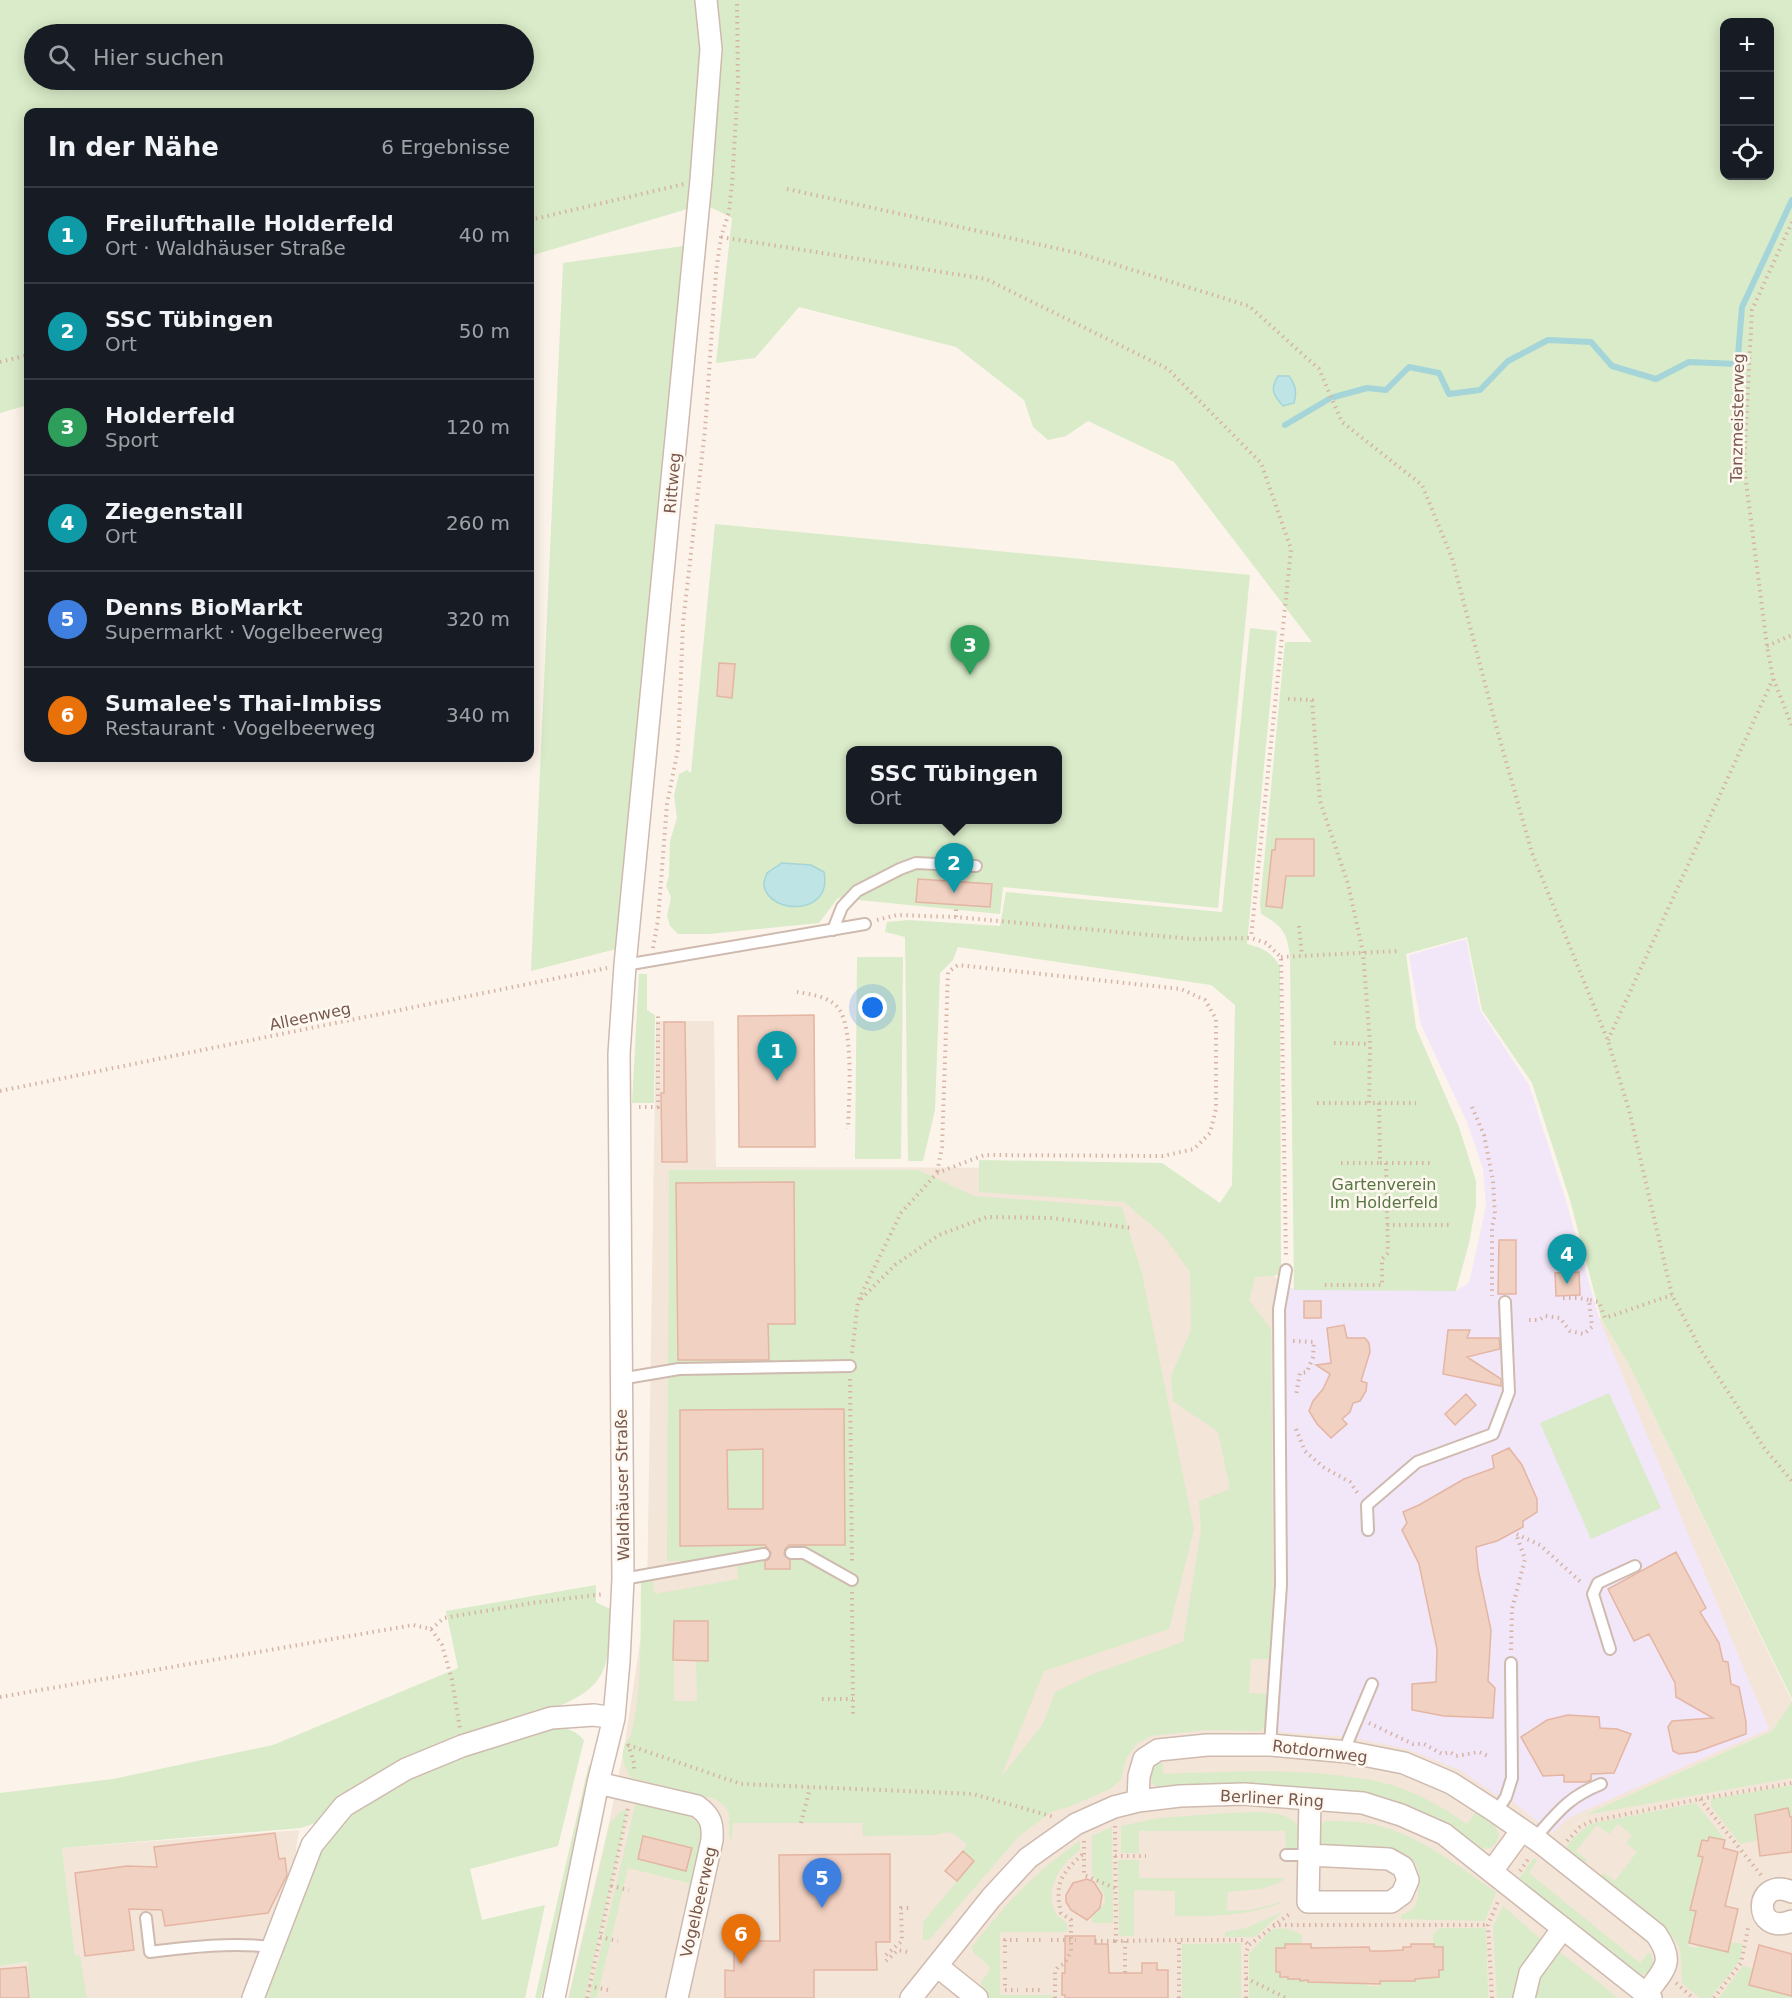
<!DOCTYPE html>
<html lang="de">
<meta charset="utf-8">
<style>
body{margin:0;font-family:"DejaVu Sans",sans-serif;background:#242831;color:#f1f3f6}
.controls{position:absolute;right:18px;top:18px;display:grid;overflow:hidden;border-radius:12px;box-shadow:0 3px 15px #0003}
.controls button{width:54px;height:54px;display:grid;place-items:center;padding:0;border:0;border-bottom:2px solid #363941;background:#171b24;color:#f1f3f6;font:30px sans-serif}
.you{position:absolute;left:873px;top:1008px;width:21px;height:21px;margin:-15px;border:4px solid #fff;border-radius:50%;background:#1a73e8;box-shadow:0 0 0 9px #1a73e833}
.badge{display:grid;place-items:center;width:39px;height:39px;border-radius:50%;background:#e36553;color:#fff;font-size:20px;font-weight:700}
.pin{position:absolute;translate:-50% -50px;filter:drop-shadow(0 2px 3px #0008)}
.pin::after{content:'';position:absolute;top:32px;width:21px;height:18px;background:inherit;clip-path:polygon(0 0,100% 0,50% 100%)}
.popup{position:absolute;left:846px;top:746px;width:216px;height:78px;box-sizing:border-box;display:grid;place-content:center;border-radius:12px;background:#171b24;filter:drop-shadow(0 2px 4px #0005);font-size:20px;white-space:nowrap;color:#9ea1a6}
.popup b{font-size:22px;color:#f1f3f6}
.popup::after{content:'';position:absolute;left:50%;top:100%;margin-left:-12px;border:12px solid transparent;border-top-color:#171b24}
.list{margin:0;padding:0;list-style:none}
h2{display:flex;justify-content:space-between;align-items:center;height:78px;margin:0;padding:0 24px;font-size:26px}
h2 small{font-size:20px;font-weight:400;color:#9ea1a6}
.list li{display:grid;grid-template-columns:39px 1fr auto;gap:18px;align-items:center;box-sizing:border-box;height:96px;padding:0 24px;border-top:2px solid #363941}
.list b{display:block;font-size:22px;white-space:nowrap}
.list p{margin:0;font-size:20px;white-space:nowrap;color:#9ea1a6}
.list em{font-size:20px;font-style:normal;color:#9ea1a6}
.icon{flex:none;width:33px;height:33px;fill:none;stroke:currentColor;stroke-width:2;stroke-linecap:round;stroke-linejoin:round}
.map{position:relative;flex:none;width:1792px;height:1998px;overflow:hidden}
.search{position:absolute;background:#171b24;box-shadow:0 3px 15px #0003;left:24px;top:24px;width:510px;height:66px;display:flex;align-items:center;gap:15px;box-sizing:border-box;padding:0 21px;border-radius:33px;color:#9ea1a6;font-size:22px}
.panel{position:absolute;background:#171b24;box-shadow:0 3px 15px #0003;left:24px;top:108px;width:510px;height:654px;border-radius:12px}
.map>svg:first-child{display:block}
.residential{fill:#f4e5d9}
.education{fill:#f1e7f9}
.green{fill:#d9ebc8;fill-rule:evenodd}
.water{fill:#bee4e6;stroke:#a5d5d8;stroke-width:1.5}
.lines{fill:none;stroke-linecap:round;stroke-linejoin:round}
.stream{stroke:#a5d5d8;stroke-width:6}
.building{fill:#f1d1c2;stroke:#e4b5a3;stroke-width:1.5;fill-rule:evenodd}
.lane-casing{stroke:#cfbaaf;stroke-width:14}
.street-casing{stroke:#cfbaaf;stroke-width:24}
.path{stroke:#d7b3a5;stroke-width:4;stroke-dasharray:1.5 4.5;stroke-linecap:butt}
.lane{stroke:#fff;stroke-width:10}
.street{stroke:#fff;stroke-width:21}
.labels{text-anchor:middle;stroke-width:5;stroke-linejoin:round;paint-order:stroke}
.street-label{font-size:16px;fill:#78584d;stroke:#fff8f1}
.park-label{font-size:16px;fill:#577742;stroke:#fff8f1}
</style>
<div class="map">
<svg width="1792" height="1998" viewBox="0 0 1792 1998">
<rect width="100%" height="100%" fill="#fcf4ea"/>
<path class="residential" d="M656,1021H714L716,1167L1162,1168L1289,1290L1460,1291L1601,1318L1629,1365L1792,1701L1772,1731L1588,1814L1792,1778V1998H568L609,1823L624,1749L647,1596Z
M299,1830L293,1871L246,1998H0V1966L75,1956L62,1848Z"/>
<path class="education" d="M1466,939L1480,1010L1529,1085L1566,1201L1600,1321L1769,1729L1568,1818L1552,1833L1502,1793L1499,1797L1460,1770L1407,1749L1350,1737L1281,1732L1275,1728L1287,1288L1455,1291L1469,1283L1486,1206L1483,1169L1467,1122L1421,1025L1409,955Z"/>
<path class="green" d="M0,0H1792V1699L1629,1365L1601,1318L1570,1200L1532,1083L1482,1010L1467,937L1406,954L1416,1028L1459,1127L1476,1181V1205L1469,1243L1456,1291L1294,1290L1290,957C1287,932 1283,927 1261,914L1260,904L1285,642H1312L1174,462L1088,421L1066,436L1048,440L1033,427L1024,400L956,347L799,307L755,358L716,363L732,218L704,204L530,256V112H28V405L0,413ZM1724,22H1770V176H1724ZM34,34H524V80H34Z
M683,246L620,948L531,971L563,263Z
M715,524L1250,575L1218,908L1003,887L1000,914L838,898L819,923L709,934H678L670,926L667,916L671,897L666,886L669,876L670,841L677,818L674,796L679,774L687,770L691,773ZM850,750H1058V820H850Z
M1250,628L1277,631L1247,944C1263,948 1271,952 1280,966L1281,1275L1255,1277L1249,1300L1271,1329L1273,1588L1269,1659H1251L1249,1693L1268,1694L1266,1725L1261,1731L1206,1730L1151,1736L1136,1744L1126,1759L1121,1779L1110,1789L1071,1806L1051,1812L1019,1836L929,1940H923V1922L974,1861L963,1851L967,1845L957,1836L948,1832L935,1835L863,1836L862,1823H733L732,1839H730C726,1819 737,1811 714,1799L632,1778C624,1769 620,1756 625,1744C627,1739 631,1737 632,1732C643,1683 640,1631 641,1582L644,1579H652L655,1594L738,1579L737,1562L667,1561L669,1170H918L974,1196L1122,1207L1142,1274L1194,1529L1169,1629L1044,1671L1001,1777L1043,1724L1055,1692L1093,1674L1183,1642L1201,1530L1199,1501L1230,1489L1218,1432L1173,1401L1171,1376L1191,1330L1190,1272L1163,1235L1124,1202L979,1192V1160L1162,1163L1220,1203L1232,1185L1235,1005L1211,985L958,947L953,960L940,973L935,1110L923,1161H908L905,937L885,932L887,922L909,920L1000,926L1006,892L1222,912ZM674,1621H708V1661H696L697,1701H674Z
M857,957H903L901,1159H855Z
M639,974H647V1010L655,1015L654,1103H632Z
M1609,1393L1661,1508L1591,1539L1540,1423Z
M596,1585V1602L610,1609C610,1663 610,1687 554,1708L318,1822L301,1828L62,1848L75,1955L80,1956L87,1998H30L28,1962L0,1966V1793L113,1779L273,1745L458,1668L446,1611Z
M1792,1701V1778L1585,1815L1772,1731Z
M558,1728C570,1729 576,1731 584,1740L558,1846L470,1869L482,1920L545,1905L525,1998H260L291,1914L323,1847L338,1828L361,1807L420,1772L515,1737Z
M1163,1763V1774C1235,1771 1309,1767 1380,1782C1412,1789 1441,1806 1467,1824L1476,1812L1495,1826L1499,1835C1496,1846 1492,1849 1481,1849L1425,1813L1397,1801L1368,1793L1323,1788L1260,1785L1155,1786C1149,1778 1148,1773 1153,1764Z
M589,1764L591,1768L589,1788L541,1998H535Z
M1792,1785V1817H1790L1788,1808L1755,1815L1758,1840L1740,1844L1711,1806V1799Z
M636,1802C659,1808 697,1809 705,1836L692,1896L687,1895L689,1883L628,1868L597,1998H589ZM643,1836L686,1871L638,1859Z
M1696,1803L1725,1840L1710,1837L1708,1841L1702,1840L1698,1856L1713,1860L1700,1867L1690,1909L1709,1914L1692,1929L1688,1946L1697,1948L1698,1945L1728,1952L1731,1942L1743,1944L1739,1962L1710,1998H1700L1682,1983C1681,1971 1683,1952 1676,1941C1665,1924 1618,1892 1600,1878L1604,1873L1615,1881L1637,1852L1626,1843L1632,1835L1618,1824L1609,1834L1597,1825L1576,1851L1587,1860L1584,1864L1565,1849L1573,1838L1590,1824Z
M628,1809L585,1998H569L610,1823L621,1811Z
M1227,1813C1247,1813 1299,1806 1299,1834C1300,1840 1300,1843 1296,1848L1286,1849L1285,1831H1139V1853H1121V1826L1159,1818Z
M1325,1821C1343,1821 1359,1821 1376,1825C1419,1835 1461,1868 1496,1892L1485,1921L1401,1919V1915C1406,1913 1411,1911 1414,1907C1418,1902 1418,1895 1418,1888C1420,1869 1417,1856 1396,1851H1332L1325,1849L1317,1839L1320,1826Z
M1112,1827L1113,1923H1092V1916L1101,1908L1105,1902L1104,1894L1092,1874V1836Z
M1080,1841V1850C1064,1862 1049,1880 1052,1902C1053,1906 1054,1912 1057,1915C1060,1918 1064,1921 1067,1924L1068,1932H1000V1995H1052V1998H988L983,1994L981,1982L989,1972V1966L973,1952L972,1947C1007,1903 1032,1874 1080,1841Z
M1534,1858L1537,1860L1529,1873L1640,1963L1649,1952C1658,1963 1652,1974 1639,1976L1518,1880Z
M1118,1860H1139V1878H1286C1269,1891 1248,1890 1228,1892L1227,1911L1250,1910L1286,1901C1249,1917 1215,1916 1175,1916V1891L1134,1890V1936H1119Z
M1503,1906L1543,1941L1514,1998H1497L1493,1926Z
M1282,1912L1255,1937H1225V1932L1246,1928Z
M1440,1928H1486L1488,1998H1249V1954L1271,1930C1281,1927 1294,1928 1302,1936V1944H1285V1948H1276V1971L1280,1972V1977L1308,1980L1309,1982H1360V1984H1368V1986H1380V1979L1439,1977V1970H1443V1947H1434L1433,1934Z
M1241,1943V1998H1182V1944Z
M1560,1952L1618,1998H1529L1535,1979Z
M1743,1966L1753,1968L1749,1985L1792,1996V1998H1719Z"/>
<path class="water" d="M1278,376H1289C1296,386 1297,392 1294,403L1283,406C1273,395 1270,389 1278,376Z
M782,863L811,865L824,872C833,916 770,915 764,886C763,882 766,877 767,873Z"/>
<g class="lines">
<path class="stream" d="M1735,392L1742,307L1792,200
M1334,397L1367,388L1386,390L1409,367L1439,373L1449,394L1480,390L1508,361L1548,340L1591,342L1612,366L1656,379L1689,362L1736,364
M1285,425L1329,399"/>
</g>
<path class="building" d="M719,663L735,664L732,698L717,696Z
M1276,839H1314V876H1286L1282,908L1266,906L1272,850H1275Z
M918,879L992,884L990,907L916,902Z
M814,1015L815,1147H739L738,1016Z
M664,1022H685L687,1162H662L661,1093H664Z
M794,1182L795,1324H768L769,1360H678L676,1183Z
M1499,1240H1516V1294H1498Z
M1579,1272L1580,1295L1556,1296L1555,1273Z
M1304,1301H1321V1318H1304Z
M1344,1325L1347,1338H1365L1369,1343L1370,1352L1361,1381L1367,1383L1366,1391L1360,1401L1353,1403L1350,1412L1342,1419L1347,1424L1331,1438L1317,1424L1309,1411L1313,1401L1323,1389L1330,1374L1316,1365L1331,1363L1327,1328Z
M1448,1330H1470L1467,1338H1499L1500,1349L1467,1357L1501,1379V1386L1443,1374Z
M1466,1394L1476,1405L1455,1425L1445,1414Z
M844,1409L845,1545H789L785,1549L784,1554L790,1560V1569H765V1561L769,1559L771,1553L765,1545L680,1546V1410ZM763,1449V1509H728L727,1450Z
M1509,1448L1522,1465L1537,1499V1512L1523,1521V1527L1497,1541L1476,1547L1478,1569L1491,1630L1488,1681L1495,1688L1493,1718L1444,1716L1412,1710V1684L1436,1682L1437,1649L1419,1564L1402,1530L1407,1523L1403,1512L1419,1505L1464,1479L1494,1468L1492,1456Z
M1676,1552L1706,1608L1700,1612L1719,1643L1723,1661L1728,1662L1731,1684L1739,1687L1746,1722V1734L1696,1752L1679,1754L1673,1751L1668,1727L1672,1721L1713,1718L1676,1697L1675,1683L1649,1634L1634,1641L1608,1589Z
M674,1621H708V1661L673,1660Z
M1568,1715L1599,1717L1600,1728L1617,1729L1631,1734L1614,1773L1591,1774V1780L1586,1782H1564V1775L1543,1776L1521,1737L1547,1720Z
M1788,1808L1790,1817H1792V1852L1760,1856L1755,1815Z
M275,1833L279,1859L285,1858L287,1875L268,1913L165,1926L162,1910L129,1909L134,1950L85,1956L75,1873L127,1866L157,1867L154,1847Z
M643,1836L692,1848L686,1871L638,1859Z
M1709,1837L1725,1840L1723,1848L1738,1852L1725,1906L1738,1909L1728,1952L1689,1943L1696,1911L1690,1910L1703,1857L1698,1856L1702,1840L1708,1841Z
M963,1851L974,1861L957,1881L945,1871Z
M890,1854V1942H876L877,1970H814V1998H725V1970L734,1971V1941H780L779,1855Z
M1087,1879L1094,1882L1102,1895L1100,1908L1087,1920L1071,1910L1066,1902V1895L1073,1883Z
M1065,1936H1095V1944H1108L1109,1973H1142V1963H1157V1970H1168V1998H1065V1995H1062V1973H1065Z
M1285,1944H1311V1948L1369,1947L1370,1951H1385L1403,1950V1947H1411V1944H1434V1947H1443V1970H1439V1977L1415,1979V1981H1380V1984L1308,1982V1980L1300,1981V1979H1288V1977H1280V1972H1276V1948H1285Z
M1759,1945L1792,1954V1996L1749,1985Z
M26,1967L29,1998H0V1969Z"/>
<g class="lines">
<defs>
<path id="lane" d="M833,930L842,907L857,891L900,869L916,863L976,866
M625,965L865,924
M620,1379L679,1369L850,1366
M1368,1530L1367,1505L1417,1462L1493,1434L1509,1392L1505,1302
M791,1553H804L852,1580
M623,1579L764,1554
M1610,1649L1593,1594L1598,1583L1635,1566
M1270,1745L1281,1585L1279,1309L1286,1270
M1348,1752V1741L1372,1684
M1496,1812L1506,1797L1512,1778L1511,1663
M1534,1839C1557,1813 1568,1797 1601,1784
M1286,1855H1309
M146,1918L150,1952C190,1947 232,1942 272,1947"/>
<path id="street" d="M598,1783L697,1806C711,1816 713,1824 712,1840L677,1998
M1138,1801L1139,1776L1144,1759L1158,1750L1207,1745H1270L1348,1752L1404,1763L1451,1783L1496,1812L1541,1843L1656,1934C1676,1963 1664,1969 1646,1994
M1309,1855L1389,1859L1403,1867L1408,1880L1402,1894L1391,1902H1308L1310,1800
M1492,1871L1522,1830
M1792,1892C1754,1875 1751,1937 1792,1921
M937,1966L977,1998
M253,1998L312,1845L344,1806L406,1769L462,1746L551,1718L594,1715L614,1718
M554,1998L598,1783L614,1718L619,1661L623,1579L619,1054L625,965L701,180L711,49L706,0
M911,1998L991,1898L1028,1858L1076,1824L1114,1807L1138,1801L1180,1796L1244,1794L1363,1803L1401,1815L1444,1834L1651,1998
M1524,1998L1530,1973L1563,1928"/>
</defs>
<use href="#lane" class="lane-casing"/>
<use href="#street" class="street-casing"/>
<path class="path" d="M787,189L1078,253L1249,306L1319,369L1342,422L1422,485L1452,558L1498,733L1532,853L1608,1041L1629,1110L1672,1295L1701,1350L1765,1449L1792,1481
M530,220L684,184
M1792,222L1752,310L1744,466L1767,646L1773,678L1792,726
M721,237L986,279L1168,369L1261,463L1291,549L1251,938
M0,362L28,355
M1767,646L1792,635
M1288,699L1312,700L1320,801L1348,884L1363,952L1370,1044L1369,1103H1379L1380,1163H1386L1388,1253L1382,1259V1285H1323
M956,917V905
M877,920L897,915L956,917L1193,939L1251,938L1266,943L1281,957L1286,1258
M1299,926L1302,956
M653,948L658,920L667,804L678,749L683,623L705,430L716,272L721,237L729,212L732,184L738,84L737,0
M1281,957L1399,951
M797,992C810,994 831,997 839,1009C854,1030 849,1102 848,1129
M1608,1040L1773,679
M1334,1043L1370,1044
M0,1091L607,968
M1317,1103H1369
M1379,1103H1416
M639,1107H658V1015
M1472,1107L1484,1135L1493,1181L1495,1215L1492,1227V1296
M1341,1163H1380
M1386,1163H1430
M1387,1225H1450
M1563,1298H1579L1589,1300
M861,1299L895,1265L939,1235L987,1217L1051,1218L1132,1228
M1529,1320H1539L1545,1316L1560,1318L1570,1331L1584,1334L1592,1327L1589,1300L1599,1302L1605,1318L1672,1295
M1293,1341L1314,1342L1313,1357L1307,1372L1300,1373L1296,1395
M852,1353L858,1301L901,1213L937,1173L984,1155L1163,1156L1194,1149L1210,1133L1216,1109V1019L1205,1000L1181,989L958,965L948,972L942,1147L937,1173
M850,1379L852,1563
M1296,1429L1305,1451L1323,1467L1350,1482L1359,1495
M852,1592L853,1714
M431,1629L444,1618L532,1603L604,1594
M1511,1650L1512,1609L1525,1559L1516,1534L1540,1545L1583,1584
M0,1697L413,1625L431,1629L442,1645L452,1680L460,1729
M822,1699H853
M1369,1723L1413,1744H1424L1442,1754L1450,1752L1456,1756L1479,1752L1488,1756
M628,1744L634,1763V1771
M628,1745L741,1784L973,1794L1054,1817
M1700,1799L1761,1875
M801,1823L810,1788
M1115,1826L1116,1941L1179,1940
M1084,1841V1875L1115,1888
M1567,1841L1580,1827L1592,1821L1700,1799L1792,1783
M1115,1856H1146
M1520,1871L1529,1858
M611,1886L629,1890
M1273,1925H1488
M600,1937L618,1941
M1027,1940H1043
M1051,1940H1076
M1095,1941H1116
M1125,1941V1973
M1005,1953V1940H1018
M886,1955L902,1941L901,1908H910
M886,1961L898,1950L911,1953
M1005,1961V1970
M1005,1978V1990H1018
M1246,1978L1286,1998
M1676,1983L1693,1998
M589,1986L608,1990
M1026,1990H1043
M587,1998L628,1808
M1055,1998V1971L1058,1967L1065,1963L1071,1951V1920L1061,1913C1054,1882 1062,1873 1084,1853
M1179,1998V1940H1243L1249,1945
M1246,1998V1952L1249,1945L1292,1912
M1492,1998L1488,1925L1499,1899
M1714,1998L1741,1963L1748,1928L1751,1926"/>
<use href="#lane" class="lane"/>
<use href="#street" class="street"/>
</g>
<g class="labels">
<g class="street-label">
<text transform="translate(1737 418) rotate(-89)" y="6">Tanzmeisterweg</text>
<text transform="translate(672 483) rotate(-85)" y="6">Rittweg</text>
<text transform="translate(310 1016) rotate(-12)" y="6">Alleenweg</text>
<text transform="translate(622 1485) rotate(-91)" y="6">Waldhäuser Straße</text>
<text transform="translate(1320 1751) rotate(7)" y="6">Rotdornweg</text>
<text transform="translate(1272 1798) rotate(3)" y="6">Berliner Ring</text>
<text transform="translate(698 1902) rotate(-77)" y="6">Vogelbeerweg</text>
</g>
<g class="park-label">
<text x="1384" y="1190">Gartenverein<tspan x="1384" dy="18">Im Holderfeld</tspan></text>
</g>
</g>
</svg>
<div class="controls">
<button>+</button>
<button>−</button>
<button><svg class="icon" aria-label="locate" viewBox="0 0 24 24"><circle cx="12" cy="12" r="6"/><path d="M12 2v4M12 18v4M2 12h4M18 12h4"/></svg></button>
</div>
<div class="you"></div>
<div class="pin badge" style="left:777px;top:1081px;background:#0f9aa8">1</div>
<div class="pin badge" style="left:954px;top:893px;background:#0f9aa8">2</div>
<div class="popup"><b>SSC Tübingen</b>Ort</div>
<div class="pin badge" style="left:970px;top:675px;background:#2e9e5b">3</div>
<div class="pin badge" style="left:1567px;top:1284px;background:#0f9aa8">4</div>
<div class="pin badge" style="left:822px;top:1908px;background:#3f7fe0">5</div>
<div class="pin badge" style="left:741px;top:1964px;background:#e8710a">6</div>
<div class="search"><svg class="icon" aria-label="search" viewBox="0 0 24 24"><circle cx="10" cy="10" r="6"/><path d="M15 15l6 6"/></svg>Hier suchen</div>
<section class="panel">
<h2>In der Nähe<small>6 Ergebnisse</small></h2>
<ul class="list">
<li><span class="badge" style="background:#0f9aa8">1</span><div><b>Freilufthalle Holderfeld</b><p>Ort · Waldhäuser Straße</p></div><em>40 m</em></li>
<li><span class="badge" style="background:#0f9aa8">2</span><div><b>SSC Tübingen</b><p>Ort</p></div><em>50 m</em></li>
<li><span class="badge" style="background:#2e9e5b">3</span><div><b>Holderfeld</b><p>Sport</p></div><em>120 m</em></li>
<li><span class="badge" style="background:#0f9aa8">4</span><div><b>Ziegenstall</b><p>Ort</p></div><em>260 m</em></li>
<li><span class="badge" style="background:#3f7fe0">5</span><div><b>Denns BioMarkt</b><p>Supermarkt · Vogelbeerweg</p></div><em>320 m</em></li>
<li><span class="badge" style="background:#e8710a">6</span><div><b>Sumalee's Thai-Imbiss</b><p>Restaurant · Vogelbeerweg</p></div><em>340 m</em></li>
</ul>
</section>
</div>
